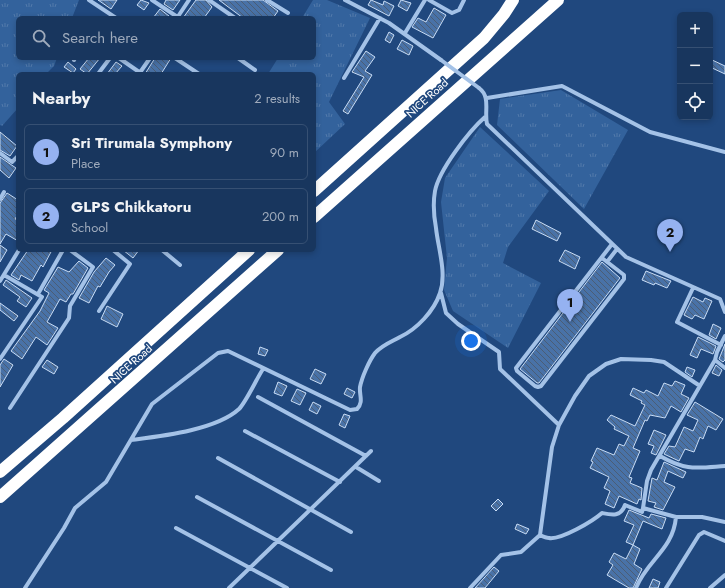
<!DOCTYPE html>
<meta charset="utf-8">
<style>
body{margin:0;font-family:Jost,sans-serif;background:#213e64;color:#f1f3f6}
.controls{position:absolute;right:12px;top:12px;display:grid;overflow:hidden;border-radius:6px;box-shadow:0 2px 6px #0003}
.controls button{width:36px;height:36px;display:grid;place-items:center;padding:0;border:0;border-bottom:1px solid #365073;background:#18365e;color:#f1f3f6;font:20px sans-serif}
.you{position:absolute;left:471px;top:341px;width:14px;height:14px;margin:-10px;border:3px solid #fff;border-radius:50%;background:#1a73e8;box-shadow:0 0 0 6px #1a73e833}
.badge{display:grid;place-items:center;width:26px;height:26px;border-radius:50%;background:#95b2f1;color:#111;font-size:13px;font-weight:700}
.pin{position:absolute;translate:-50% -33px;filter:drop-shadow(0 1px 2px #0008)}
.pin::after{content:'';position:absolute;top:21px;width:14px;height:12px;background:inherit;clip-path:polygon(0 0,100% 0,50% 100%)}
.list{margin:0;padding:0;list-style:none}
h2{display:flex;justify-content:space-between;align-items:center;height:52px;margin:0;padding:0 16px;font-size:17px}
h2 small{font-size:13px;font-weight:400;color:#9fabbc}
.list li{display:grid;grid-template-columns:26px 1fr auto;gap:12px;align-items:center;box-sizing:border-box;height:56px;margin:0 8px 8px;padding:0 8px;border:1px solid #365073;border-radius:6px}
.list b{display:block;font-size:15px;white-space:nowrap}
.list p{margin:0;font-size:13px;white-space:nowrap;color:#9fabbc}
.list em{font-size:13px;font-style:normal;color:#9fabbc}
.icon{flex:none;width:22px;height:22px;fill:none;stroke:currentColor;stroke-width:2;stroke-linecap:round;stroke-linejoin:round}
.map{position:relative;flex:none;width:725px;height:588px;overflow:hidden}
.search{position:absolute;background:#18365e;box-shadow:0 2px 6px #0003;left:16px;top:16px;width:300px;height:44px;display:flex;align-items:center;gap:10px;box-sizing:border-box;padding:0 14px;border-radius:6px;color:#9fabbc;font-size:15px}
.panel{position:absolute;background:#18365e;box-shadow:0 2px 6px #0003;left:16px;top:72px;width:300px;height:180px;border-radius:6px}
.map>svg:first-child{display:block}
.grass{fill:url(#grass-tufts)}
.building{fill:url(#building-back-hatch);stroke:#c8dcf5}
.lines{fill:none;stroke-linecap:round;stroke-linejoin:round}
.minor{stroke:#a4c2e7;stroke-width:4}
.motorway{stroke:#fff;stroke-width:12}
.minor-bridge{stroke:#a4c2e7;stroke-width:4}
.labels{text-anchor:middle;stroke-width:3.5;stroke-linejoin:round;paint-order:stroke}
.street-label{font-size:11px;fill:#fff;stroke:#20487e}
</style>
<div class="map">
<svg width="725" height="588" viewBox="0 0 725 588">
<defs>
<pattern id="grass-tufts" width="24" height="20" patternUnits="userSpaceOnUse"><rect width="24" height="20" fill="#33629c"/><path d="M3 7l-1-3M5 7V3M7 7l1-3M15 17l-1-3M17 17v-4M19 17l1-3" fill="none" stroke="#527aab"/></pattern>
<pattern id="building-back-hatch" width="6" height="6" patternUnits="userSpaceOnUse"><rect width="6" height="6" fill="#4972a7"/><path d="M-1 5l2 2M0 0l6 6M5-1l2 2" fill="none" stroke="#4b5d75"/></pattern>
</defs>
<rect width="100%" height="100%" fill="#20487e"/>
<path class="grass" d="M0,0H79L72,18H18V58H57L54,66L46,74H18V108L2,126L0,125Z
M313,0H327L370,18L329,102L345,124L314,153V74H268L278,58H314V18H302Z
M561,90L628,130L584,209L497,125L500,99Z
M480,127L549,191L508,247L503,263L541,283L508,348L453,311L444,290L447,258L441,202L445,178Z"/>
<path class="building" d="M98,0H117L111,9Z
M141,0L149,3L144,10L137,5Z
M166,0H180L173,10L164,4Z
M196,0H206L212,7L204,18H183Z
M219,0H263L278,11L273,18H243Z
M371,0L383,5L384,1L394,6L389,16L368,5Z
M401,0L411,3L407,11L398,6Z
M434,8L446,15L433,38L412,27L418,18L426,22Z
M160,9L169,16L168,18H153Z
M389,32L394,35L390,43L385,40Z
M402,40L413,46L409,55L397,49Z
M366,51L375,57L365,71L372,75L348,114L343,111L364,77L352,72Z
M89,58H100L87,74L80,69Z
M155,58H171L161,74H145Z
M710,59L725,66V74L710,67Z
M68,62L76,69L73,73L64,67Z
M116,62L122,66L115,74H107Z
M0,132L17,146L10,156L0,150Z
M0,157L16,168L9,178L0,170Z
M7,193L18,200V214L15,219L18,220V241L6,234L0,244V203Z
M536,220L561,233L557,241L532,229Z
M0,245L7,250L0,262Z
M28,250H52L43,267L41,265L32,281L21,275L19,280L11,275Z
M123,250H139L133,258Z
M565,250L580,257L575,269L559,261Z
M106,258L115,265L109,272L100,287L98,286L89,303L79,298L94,272Z
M79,261L88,268L73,294H71L66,302L60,299L47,322L58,328L47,345L36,337L22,359L11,351L40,311L49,293L44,290L58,267L69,272Z
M602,262L620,278L539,383H537L520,369Z
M646,271L671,281L667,288L655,283L654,285L642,280Z
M6,280L32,298L26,307L17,301L20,297L3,285Z
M693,297L703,302L705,298L712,301L704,319L695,315L692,319L684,315Z
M0,303L18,316L14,321L0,310Z
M107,306L123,314L117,327L101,319Z
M713,324L721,328L716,339L709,335Z
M698,337L716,346L713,354L701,349L697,358L690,355Z
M725,344V360L723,362L719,359Z
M260,347L268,350L265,356L258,354Z
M4,359L13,365L0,387V365Z
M47,360L58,367L54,374L42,367Z
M716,365L722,370L719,376L712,373Z
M687,367L695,370L692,377L685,372Z
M315,369L326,374L321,384L310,379Z
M675,381L685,385L681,394L689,398L681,412L671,406L665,418L650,415L647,421L645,420L633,448L640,451L629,477L632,478L630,483L642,488L641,500L639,499L637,504L619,496L614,508L605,504L610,491L604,488L609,477L590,468L593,462L591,461L597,448L614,455L619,444L624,446L629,436L614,429L615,427L607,420L611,415L635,426L645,405L641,403L642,401L630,395L633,388L644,393L646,390L658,396L664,383L672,386Z
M278,382L287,386L282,396L274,393Z
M347,388L355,392L352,398L344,394Z
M297,389L306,393L300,405L291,401Z
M313,402L321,406L317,414L309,410Z
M695,402L723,419L716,430L708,426L703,439L700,437L694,452L685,449L679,461L664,454L669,446L675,447L684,427L693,431L698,420L687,415Z
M344,414L350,416L345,428L339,425Z
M654,430L666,435L656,455L651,453L654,446L648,444Z
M664,462L686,472L683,478L668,471L664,482L675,487L663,510L654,507L656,503L648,501L652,478L657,480Z
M498,499L503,504L496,511L491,506Z
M629,510L649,518L651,514L666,518L662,529L643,521L633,545L626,542L634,525L624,521Z
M517,524L529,529L526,534L515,529Z
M633,545L640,549L634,564L642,569L633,588H629L607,575L613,565L609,562L614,553L626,559Z
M494,567L499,571L485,588H475Z
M653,579L660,582L658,588H649Z"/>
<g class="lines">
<path class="minor" d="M89,0L116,18
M152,0L179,18
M209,0L235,18
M267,0L288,13
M345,0L389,23L441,60
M429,0L452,13L459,10L464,0
M177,18L189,0
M405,33L425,0
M119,58L142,74
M175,58L199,74
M238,58L255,70
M74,60L75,58
M98,74L110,58
M139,74L150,58
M344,78L380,18
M479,88C491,97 484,111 487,124L626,257L720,299L725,312
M487,98L562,86L650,132L725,152
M0,153L12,162L18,156
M0,199L4,192
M162,250L180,265
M602,258L624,275V279L541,386L538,387L535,386L517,371L516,368L612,244
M607,262L617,249
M0,281L19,250
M693,288L677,322L721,345
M441,293L446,313L458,324L499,352L500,369L559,425
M38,294L63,250
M99,311L130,264L113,250
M0,359L42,297L4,275
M715,360L725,368
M258,397L366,456
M10,408L69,318L70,306L93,267L70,250
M245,431L340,482
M131,440C162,436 216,430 239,409C246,402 257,378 263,369
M660,456C686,471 696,468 725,466
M218,458L351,532
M356,467L379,481
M197,497L331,570
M643,508L647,481L651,470L715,360L717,352L725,336
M176,528L287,588
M540,535C542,536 546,538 549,538C561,540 593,521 602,513C612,515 621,517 625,505L642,512L643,508L676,517H702L725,522
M25,588L64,528L75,508L106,482L152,404L218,353L228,351L350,410L357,409C364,402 359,395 360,387C362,377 369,361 375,353C382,345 391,342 400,337C417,329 434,311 440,293C447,273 438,248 436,228C434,217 433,202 435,191C439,170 469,131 485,117
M229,588L371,451
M470,588L501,555L521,552L540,535L552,447L559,425L575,396L589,376L606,364L621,359L651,360L664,362L700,386
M636,588C647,560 673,550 676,517
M666,588L699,535L704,532L725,541
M710,588L725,575"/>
<path class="motorway" d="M314,191L484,38L504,14L513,0
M314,217L558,0
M0,472L63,418L249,250
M0,497L278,250"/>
<path class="minor-bridge" d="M441,60L479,88"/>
</g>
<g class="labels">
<g class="street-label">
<text transform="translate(427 98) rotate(-42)" y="4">NICE Road</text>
<text transform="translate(131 364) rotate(-42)" y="4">NICE Road</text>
</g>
</g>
</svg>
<div class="controls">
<button>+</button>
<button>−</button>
<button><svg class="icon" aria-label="locate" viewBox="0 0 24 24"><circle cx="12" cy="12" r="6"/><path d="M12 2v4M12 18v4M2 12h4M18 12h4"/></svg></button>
</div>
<div class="you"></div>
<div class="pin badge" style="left:570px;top:322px">1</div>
<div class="pin badge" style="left:670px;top:252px">2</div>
<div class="search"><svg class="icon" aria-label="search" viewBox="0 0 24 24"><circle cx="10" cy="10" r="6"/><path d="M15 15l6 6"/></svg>Search here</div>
<section class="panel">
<h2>Nearby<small>2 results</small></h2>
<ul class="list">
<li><span class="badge">1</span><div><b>Sri Tirumala Symphony</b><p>Place</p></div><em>90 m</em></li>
<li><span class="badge">2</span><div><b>GLPS Chikkatoru</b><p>School</p></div><em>200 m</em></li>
</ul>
</section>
</div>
